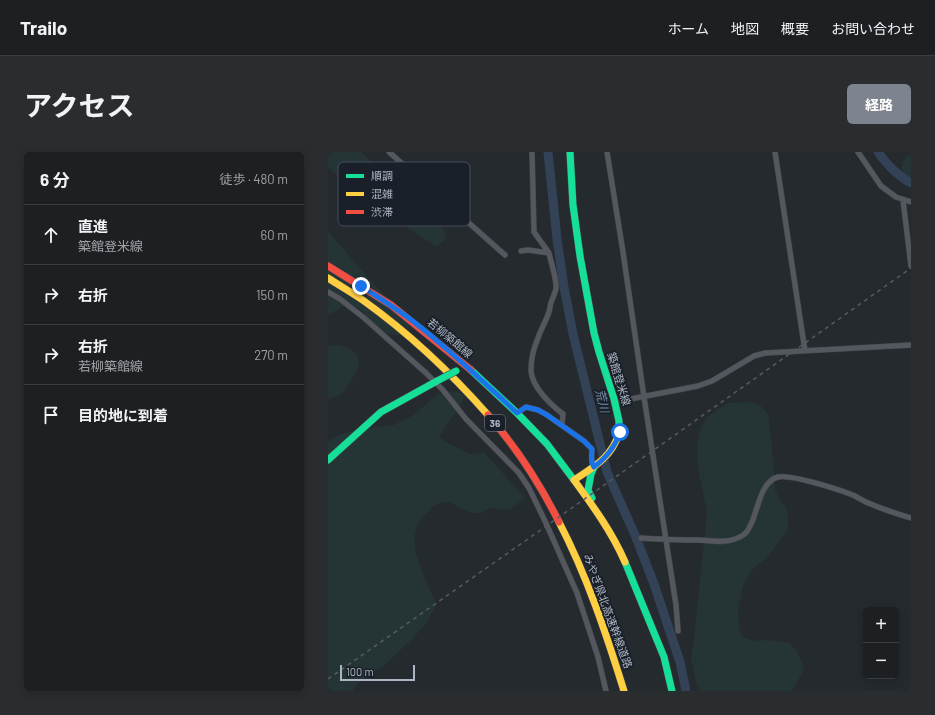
<!DOCTYPE html>
<html lang="ja">
<meta charset="utf-8">
<style>
body{margin:0;font-family:Barlow,"Noto Sans JP",sans-serif;background:#292d30;color:#f1f3f6}
.controls{position:absolute;right:12px;bottom:12px;display:grid;overflow:hidden;border-radius:6px;box-shadow:0 2px 10px #0003}
.controls button{width:36px;height:36px;display:grid;place-items:center;padding:0;border:0;border-bottom:1px solid #3a3e41;background:#1c2023;color:#f1f3f6;font:20px sans-serif}
.scale{position:absolute;left:12px;bottom:10px;width:75px;box-sizing:border-box;padding-left:4px;border:2px solid #adb5c2;border-top:0;font-size:11px;line-height:14px;white-space:nowrap;color:#adb5c2;-webkit-text-stroke:3px #192029;paint-order:stroke}
.stop{position:absolute;width:12px;height:12px;margin:-9px;border:3px solid #1a73e8;border-radius:50%;background:#fff}
.stop.end{background:#1a73e8;border-color:#fff;box-shadow:0 1px 4px #0008}
.list{margin:0;padding:0;list-style:none}
h2{display:flex;justify-content:space-between;align-items:center;height:52px;margin:0;padding:0 16px;font-size:17px}
h2 small{font-size:13px;font-weight:400;color:#a0a3a6}
.list li{display:grid;grid-template-columns:26px 1fr auto;gap:12px;align-items:center;box-sizing:border-box;height:60px;padding:0 16px;border-top:1px solid #3a3e41}
.list b{display:block;font-size:15px;white-space:nowrap}
.list p{margin:0;font-size:13px;white-space:nowrap;color:#a0a3a6}
.list em{font-size:13px;font-style:normal;color:#a0a3a6}
.icon{flex:none;width:22px;height:22px;fill:none;stroke:currentColor;stroke-width:2;stroke-linecap:round;stroke-linejoin:round}
.map{position:relative;flex:none;width:583px;height:539px;overflow:hidden;border-radius:6px}
header{display:flex;align-items:center;gap:24px;box-sizing:border-box;height:56px;padding:0 20px;background:#1c2023;border-bottom:1px solid #3a3e41}
header strong{font-size:19px}
nav{display:flex;gap:22px;margin-inline-start:auto;font-size:14px}
.intro{display:flex;align-items:center;justify-content:space-between;box-sizing:border-box;height:96px;padding:0 24px}
h1{margin:0;font-size:28px}
.button{padding:10px 18px;border-radius:6px;background:#7d848f;color:#fff;font-size:14px;font-weight:700}
main{display:flex;gap:24px;padding:0 24px}
aside{flex:1;background:#1c2023;border-radius:6px;box-shadow:0 2px 10px #0003}
.map>svg:first-child{display:block}
.green{fill:#253536}
.lines{fill:none;stroke-linecap:round;stroke-linejoin:round}
.river{stroke:#334257;stroke-width:9}
.street-casing{stroke:#42464a;stroke-width:6}
.fast-casing{stroke:#42464a;stroke-width:8}
.slow-casing{stroke:#42464a;stroke-width:8}
.jam-casing{stroke:#42464a;stroke-width:8}
.street{stroke:#54575e;stroke-width:5}
.fast{stroke:#16e098;stroke-width:7}
.slow{stroke:#ffcf43;stroke-width:7}
.jam{stroke:#f24e42;stroke-width:7}
.rail{stroke:#575b61;stroke-width:1.5;stroke-dasharray:4 4;stroke-linecap:butt}
.fast-bridge-casing{stroke:#42464a;stroke-width:8;stroke-linecap:butt}
.fast-bridge{stroke:#16e098;stroke-width:7}
.route{stroke:#1a73e8;stroke-width:5}
.labels{text-anchor:middle;stroke-width:3.5;stroke-linejoin:round;paint-order:stroke}
.shield{fill:#192029;stroke:#818894;stroke-width:1}
.shield-label{font-size:10px;font-weight:bold;fill:#adb5c2}
.street-label{font-size:11px;fill:#adb5c2;stroke:#192029}
.water-label{font-size:12px;font-style:italic;fill:#768daa;stroke:#192029}
.key{fill:#192029;stroke:#454d57;stroke-width:1}
.key-label{font-size:11px;fill:#adb5c2}
</style>
<header>
<strong>Trailo</strong>
<nav><a>ホーム</a><a>地図</a><a>概要</a><a>お問い合わせ</a></nav>
</header>
<div class="intro"><h1>アクセス</h1><a class="button">経路</a></div>
<main>
<aside>
<h2>6 分<small>徒歩 · 480 m</small></h2>
<ul class="list">
<li><svg class="icon" aria-label="ahead" viewBox="0 0 24 24"><path d="M12 20V5M6 11l6-6 6 6"/></svg><div><b>直進</b><p>築館登米線</p></div><em>60 m</em></li>
<li><svg class="icon" aria-label="right" viewBox="0 0 24 24"><path d="M7 20v-9h11M14 6l5 5-5 5"/></svg><div><b>右折</b></div><em>150 m</em></li>
<li><svg class="icon" aria-label="right" viewBox="0 0 24 24"><path d="M7 20v-9h11M14 6l5 5-5 5"/></svg><div><b>右折</b><p>若柳築館線</p></div><em>270 m</em></li>
<li><svg class="icon" aria-label="arrive" viewBox="0 0 24 24"><path d="M6 21V4h12l-3 4 3 4H6"/></svg><div><b>目的地に到着</b></div></li>
</ul>
</aside>
<div class="map">
<svg width="583" height="539" viewBox="0 0 583 539">
<rect width="100%" height="100%" fill="#252a2f"/>
<path class="green" d="M0,0H33L115,76L118,85L115,90L108,94L96,87L55,58L0,16Z
M583,0V25L574,20C573,11 576,6 583,0Z
M0,79L28,112L79,168L82,176L77,184L57,181L51,177L41,167L36,160L25,153L19,152L11,156L0,164Z
M7,193C16,194 31,198 31,210C31,217 26,224 22,230C19,234 16,239 12,242C8,245 4,246 0,247V194Z
M122,239L130,240L137,244L129,258L112,283V286L115,288L141,302L157,301L197,346L181,358L161,356L154,361H145L134,357L122,350H116L107,353L96,363L89,373L86,387L88,401L94,420L108,452L104,461L95,475L84,487L57,513L35,527L31,530L24,539H0V290L8,284L24,279L66,273L84,264L110,242Z
M424,250L433,254L440,262L444,296L447,338L452,348L458,355L460,366V377L442,402L424,418L416,431L410,456L411,477L414,484L420,487L428,489L441,488L461,491L468,498L476,514L473,523L464,539H372L369,534L363,506L365,496L379,361L370,316L369,293L373,275L379,265L400,251Z"/>
<g class="lines">
<path class="river" d="M220,0L229,87L236,135L245,182L276,308L279,320L307,383L326,432L352,510L358,539
M550,0C560,14 568,22 583,31"/>
<defs>
<path id="street" d="M61,0L177,103
M279,0L295,100L316,245L348,453L350,479
M447,0L477,199
M530,0L553,34L568,45L583,50
M575,48L583,114
M193,99L200,98L221,101L206,80L204,0
M221,101C223,111 229,127 228,137C227,141 225,145 224,148C222,152 222,157 221,160C218,169 213,177 210,186C206,195 203,208 203,219C204,235 223,253 235,262L234,273
M0,140L12,147L35,165L98,221L115,238L138,267L191,321L201,336L217,369L249,441L270,505L278,539
M287,250L370,234L384,229L426,204L437,201L583,193
M189,261L198,255L210,258L219,263L256,289L264,297C264,303 262,309 266,315
M313,386C333,387 352,388 371,388C382,389 396,391 407,387C413,385 419,381 421,376C430,362 431,330 450,325C463,322 513,338 527,344C532,347 537,350 543,352C556,358 570,362 583,366"/>
<path id="fast" d="M242,0L245,53L252,104L266,181L271,200L286,247L291,269V281
M143,218L189,261L219,292L246,328
M0,308L53,260L109,229
M264,346L260,338L263,322L266,315
M297,410L336,505L344,539"/>
<path id="slow" d="M0,126C12,134 25,141 36,149C82,182 123,221 160,263
M291,281C284,305 266,315 246,328C265,354 284,380 297,410
M231,370C259,424 278,481 296,539"/>
<path id="jam" d="M0,114L63,153L143,218
M160,263C188,295 212,332 231,370"/>
</defs>
<use href="#street" class="street-casing"/>
<use href="#fast" class="fast-casing"/>
<use href="#slow" class="slow-casing"/>
<use href="#jam" class="jam-casing"/>
<use href="#street" class="street"/>
<use href="#fast" class="fast"/>
<use href="#slow" class="slow"/>
<use href="#jam" class="jam"/>
<path class="rail" d="M0,527L207,382L583,116"/>
<defs>
<path id="fast-bridge" d="M109,229L128,219"/>
</defs>
<use href="#fast-bridge" class="fast-bridge-casing"/>
<use href="#fast-bridge" class="fast-bridge"/>
</g>
<g class="lines">
<path class="route" d="M33,134C51,146 69,157 86,170C122,198 156,230 189,261L198,255L210,258L219,263L256,289L264,297C264,304 262,309 266,315C278,306 287,295 292,280"/>
</g>
<g class="labels">
<rect class="shield" x="157" y="263" width="20" height="16" rx="3"/>
<g class="shield-label">
<text x="167" y="275">36</text>
</g>
<g class="street-label">
<text transform="translate(122 186) rotate(40)" y="4">若柳築館線</text>
<text transform="translate(291 227) rotate(73)" y="4">築館登米線</text>
<text transform="translate(280 459) rotate(70)" y="4">みやぎ県北高速幹線道路</text>
</g>
<g class="water-label">
<text transform="translate(274 249) rotate(76)" y="4">荒川</text>
</g>
</g>
<rect x="10" y="10" width="132" height="64" rx="6" class="key"/>
<rect x="18" y="22" width="18" height="4" fill="#16e098"/>
<rect x="18" y="40" width="18" height="4" fill="#ffcf43"/>
<rect x="18" y="58" width="18" height="4" fill="#f24e42"/>
<g class="key-label">
<text x="43" y="28">順調</text>
<text x="43" y="46">混雑</text>
<text x="43" y="64">渋滞</text>
</g>
</svg>
<div class="controls">
<button>+</button>
<button>−</button>
</div>
<div class="scale">100 m</div>
<div class="stop" style="left:292px;top:280px"></div>
<div class="stop end" style="left:33px;top:134px"></div>
</div>
</main>
